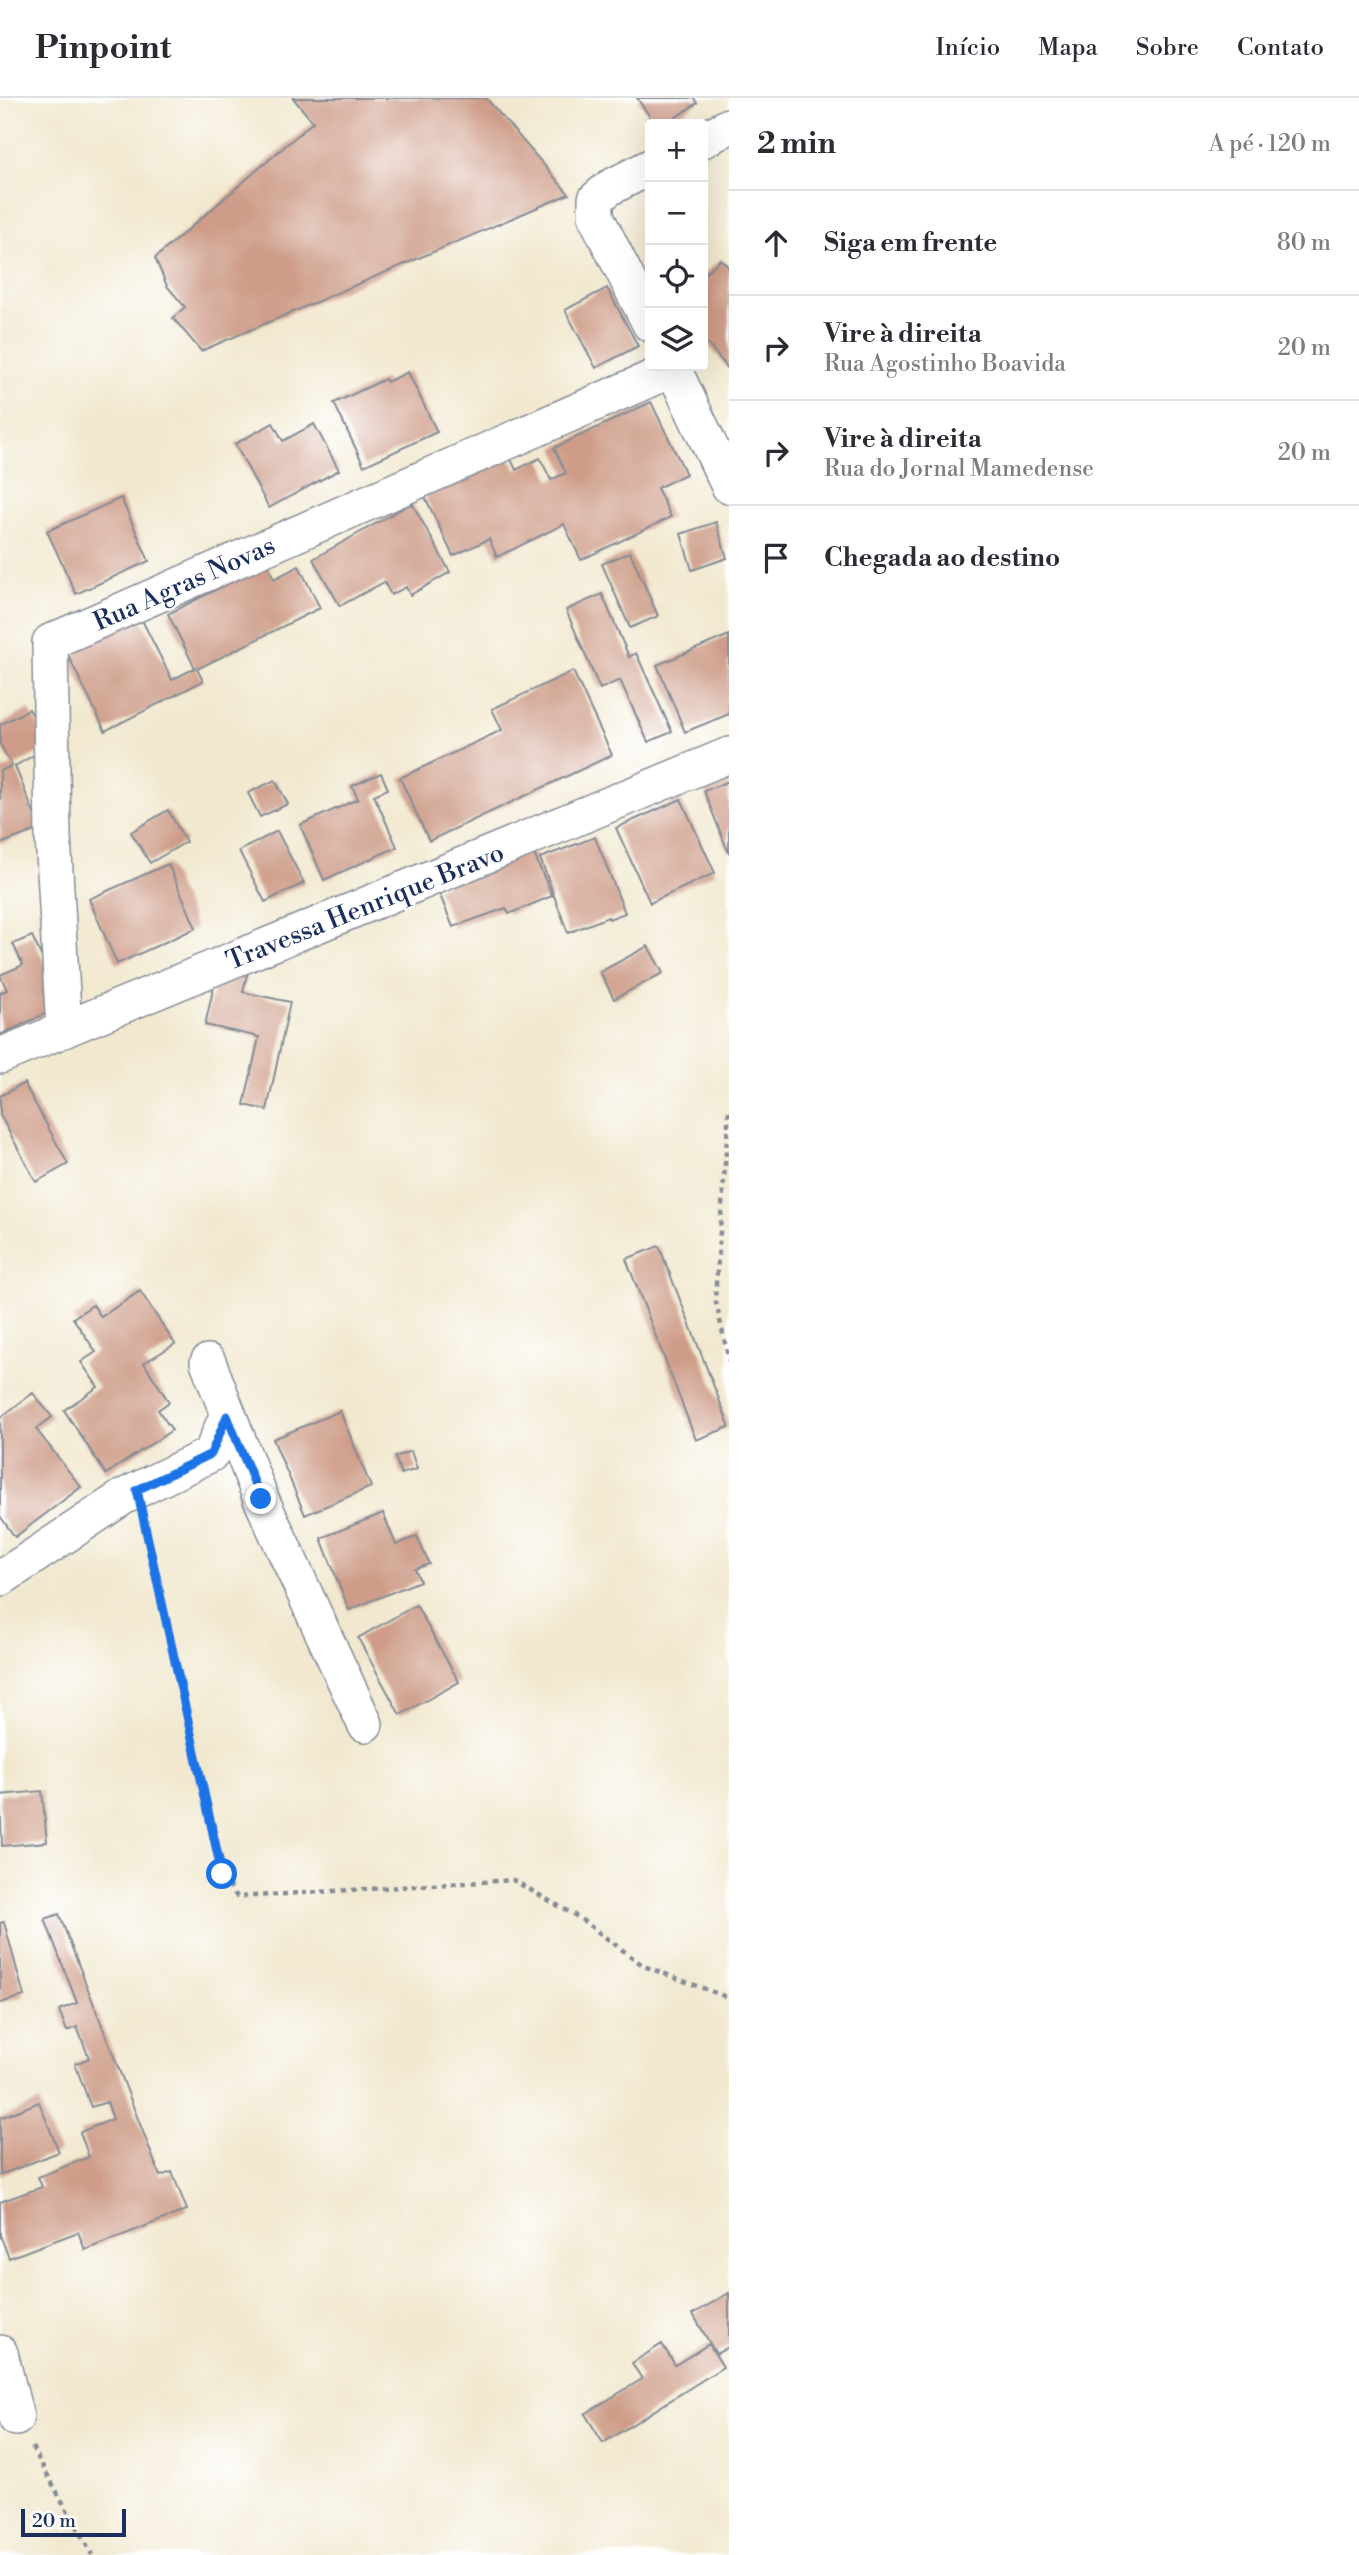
<!DOCTYPE html>
<html lang="pt">
<meta charset="utf-8">
<style>
body{margin:0;font-family:"Libre Bodoni",serif;background:#f7f7f7;color:#2b2b33}
.controls{position:absolute;right:21px;top:21px;display:grid;overflow:hidden;border-radius:7px;box-shadow:0 7px 28px #0002}
.controls button{width:63px;height:63px;display:grid;place-items:center;padding:0;border:0;border-bottom:2px solid #e1e1e2;background:#fff;color:#2b2b33;font:35px sans-serif}
.scale{position:absolute;left:21px;bottom:18px;width:105px;box-sizing:border-box;padding-left:7px;border:4px solid #1b2f5e;border-top:0;font-size:19px;line-height:24px;white-space:nowrap;color:#1b2f5e;-webkit-text-stroke:5px #fff;paint-order:stroke}
.stop{position:absolute;width:21px;height:21px;margin:-16px;border:5px solid #1a73e8;border-radius:50%;background:#fff}
.stop.end{background:#1a73e8;border-color:#fff;box-shadow:0 2px 7px #0008}
.list{margin:0;padding:0;list-style:none}
h2{display:flex;justify-content:space-between;align-items:center;height:91px;margin:0;padding:0 28px;font-size:30px}
h2 small{font-size:23px;font-weight:400;color:#7c7c81}
.list li{display:grid;grid-template-columns:46px 1fr auto;gap:21px;align-items:center;box-sizing:border-box;height:105px;padding:0 28px;border-top:2px solid #e1e1e2}
.list b{display:block;font-size:26px;white-space:nowrap}
.list p{margin:0;font-size:23px;white-space:nowrap;color:#7c7c81}
.list em{font-size:23px;font-style:normal;color:#7c7c81}
.icon{flex:none;width:38px;height:38px;fill:none;stroke:currentColor;stroke-width:2;stroke-linecap:round;stroke-linejoin:round}
.map{position:relative;flex:none;width:729px;height:2457px;overflow:hidden}
header{display:flex;align-items:center;gap:42px;box-sizing:border-box;height:98px;padding:0 35px;background:#fff;border-bottom:2px solid #e1e1e2}
header strong{font-size:33px}
nav{display:flex;gap:38px;margin-inline-start:auto;font-size:24px}
main{display:flex}
aside{flex:1;background:#fff}
.map>svg:first-child{display:block}
.building{fill:#ce9c88}
.lines{fill:none;stroke-linecap:round;stroke-linejoin:round}
.minor-casing{stroke:#868c96;stroke-width:38}
.path{stroke:#868c96;stroke-width:4.5;stroke-dasharray:5 5;stroke-linecap:butt}
.minor{stroke:#fff;stroke-width:35}
.route{stroke:#1a73e8;stroke-width:9}
.labels{text-anchor:middle;stroke-width:5;stroke-linejoin:round;paint-order:stroke}
.street-label{font-size:26px;fill:#1b2f5e;stroke:#fff}
</style>
<header>
<strong>Pinpoint</strong>
<nav><a>Início</a><a>Mapa</a><a>Sobre</a><a>Contato</a></nav>
</header>
<main>
<div class="map">
<svg width="729" height="2457" viewBox="0 0 729 2457">
<rect width="100%" height="100%" fill="#fff"/>
<filter id="ink" filterUnits="userSpaceOnUse"><feTurbulence type="fractalNoise" baseFrequency=".0143" numOctaves="2"/><feDisplacementMap in="SourceGraphic" scale="14" xChannelSelector="R" yChannelSelector="G"/><feConvolveMatrix kernelMatrix="1 2 1 2 8 2 1 2 1" color-interpolation-filters="sRGB"/></filter>
<filter id="wash" filterUnits="userSpaceOnUse"><feTurbulence type="fractalNoise" baseFrequency=".00686" numOctaves="4" result="noise"/><feDisplacementMap in="SourceGraphic" scale="28" xChannelSelector="R" yChannelSelector="G"/><feGaussianBlur stdDeviation="1.57" result="paint"/><feColorMatrix in="noise" values="0 0 0 0 0 0 0 0 0 0 0 0 0 0 0 0 0 1.4 0 .05"/><feComposite in="paint" operator="in"/></filter>
<g filter="url(#wash)">
<rect width="100%" height="100%" fill="#f1e8cf"/>
<g id="blocks">
<path class="building" d="M293,0H486L569,96L201,253L173,220L185,209L167,188L155,160L313,24Z
M637,0H694L697,5L666,26H655Z
M721,161L729,170V272L703,240V177Z
M607,190L638,248L596,270L565,212Z
M408,274L437,334L364,368L334,305L385,281L387,284Z
M651,304L686,376L657,390L671,419L581,462L564,426L497,459L489,441L453,458L425,399L510,359L516,372L540,360L551,382L566,375L554,350Z
M273,325L283,343L314,326L339,372L269,410L235,346Z
M121,400L149,463L76,496L47,433Z
M412,405L450,474L410,497L406,489L391,497L384,484L340,508L313,461Z
M716,424L727,460L692,472L681,436Z
M630,454L658,518L630,530L602,466Z
M267,466L274,481L299,468L320,510L197,571L203,583L105,633L65,551L138,514L172,582L195,570L168,516Z
M602,496L629,559L636,555L672,634L648,644L620,582L600,591L566,512Z
M729,537V616L685,634L657,567Z
M573,573L612,657L429,743L400,680L502,632L492,611Z
M29,611L50,648L15,668L40,731L0,746V673L12,668L0,646V627Z
M381,675L388,691L374,697L397,749L324,782L300,727L358,701L352,688Z
M275,682L288,706L260,719L248,695Z
M729,683V756L704,693Z
M681,701L715,775L650,805L616,730Z
M168,712L186,744L150,765L131,734Z
M277,733L304,785L265,804L239,753Z
M595,739L625,815L609,821L608,819L568,835L540,760Z
M531,749L552,798L509,816L506,810L453,829L437,790Z
M168,766L196,830L117,866L89,801Z
M32,838L64,907L0,937V895L7,892L0,877L23,867L13,846Z
M648,848L663,875L614,901L600,874Z
M218,870L247,877L243,894L290,904L267,1012L244,1007L259,939L205,927Z
M24,985L68,1066L36,1084L0,1017V998Z
M659,1148L729,1327V1329L696,1342L626,1161Z
M140,1193L175,1246L144,1265L169,1304L158,1312L172,1332L106,1376L64,1312L98,1289L81,1264L96,1254L73,1220L93,1207L101,1219Z
M33,1295L52,1319L36,1331L81,1389L15,1439L0,1418V1320Z
M340,1313L371,1389L305,1417L273,1341Z
M411,1353L417,1371L401,1376L395,1359Z
M383,1415L396,1447L417,1438L429,1466L415,1471L420,1483L349,1512L321,1440Z
M416,1507L459,1584L400,1617L358,1540Z
M42,1693L47,1744L2,1748L0,1697Z
M59,1816L160,2078L172,2074L187,2112L85,2152L78,2134L9,2160L0,2137V2104L42,2089L38,2079L89,2059L80,2034L113,2021L107,2004L91,2009L75,1966L89,1960L77,1929L67,1933L59,1912L77,1905L45,1821Z
M4,1824L24,1898L0,1905V1825Z
M39,2004L59,2054L0,2077V2020Z
M729,2195V2249L716,2256L693,2216Z
M662,2246L675,2267L709,2246L723,2269L603,2345L585,2316L642,2281L632,2265Z"/>
</g>
</g>
<g filter="url(#ink)">
<use href="#blocks" fill-opacity="0" stroke="#868c96" stroke-width="2"/>
<g class="lines">
<defs>
<path id="minor" d="M703,42L729,28
M650,69L609,90L596,101V119L650,226
M672,268L729,388
M64,932L53,738L50,544L673,271
M0,958L729,657
M208,1264L261,1401L365,1626
M0,1481L123,1399L211,1356L227,1318
M0,2255L16,2320"/>
</defs>
<use href="#minor" class="minor-casing"/>
<path class="path" d="M729,1013L715,1200L729,1263
M145,1427L222,1776L237,1799L513,1782L578,1819L644,1868L729,1900
M32,2349L92,2457"/>
<use href="#minor" class="minor"/>
</g>
</g>
<g class="lines" filter="url(#ink)">
<path class="route" d="M222,1776L137,1392L211,1356L227,1318L261,1401"/>
</g>
<g class="labels">
<g class="street-label">
<text transform="translate(184 485) rotate(-24)" y="9">Rua Agras Novas</text>
<text transform="translate(365 808) rotate(-22)" y="9">Travessa Henrique Bravo</text>
</g>
</g>
</svg>
<div class="controls">
<button>+</button>
<button>−</button>
<button><svg class="icon" aria-label="locate" viewBox="0 0 24 24"><circle cx="12" cy="12" r="6"/><path d="M12 2v4M12 18v4M2 12h4M18 12h4"/></svg></button>
<button><svg class="icon" aria-label="layers" viewBox="0 0 24 24"><path d="M12 4l9 5-9 5-9-5zM3 14l9 5 9-5"/></svg></button>
</div>
<div class="scale">20 m</div>
<div class="stop" style="left:222px;top:1776px"></div>
<div class="stop end" style="left:261px;top:1401px"></div>
</div>
<aside>
<h2>2 min<small>A pé · 120 m</small></h2>
<ul class="list">
<li><svg class="icon" aria-label="ahead" viewBox="0 0 24 24"><path d="M12 20V5M6 11l6-6 6 6"/></svg><div><b>Siga em frente</b></div><em>80 m</em></li>
<li><svg class="icon" aria-label="right" viewBox="0 0 24 24"><path d="M7 20v-9h11M14 6l5 5-5 5"/></svg><div><b>Vire à direita</b><p>Rua Agostinho Boavida</p></div><em>20 m</em></li>
<li><svg class="icon" aria-label="right" viewBox="0 0 24 24"><path d="M7 20v-9h11M14 6l5 5-5 5"/></svg><div><b>Vire à direita</b><p>Rua do Jornal Mamedense</p></div><em>20 m</em></li>
<li><svg class="icon" aria-label="arrive" viewBox="0 0 24 24"><path d="M6 21V4h12l-3 4 3 4H6"/></svg><div><b>Chegada ao destino</b></div></li>
</ul>
</aside>
</main>
